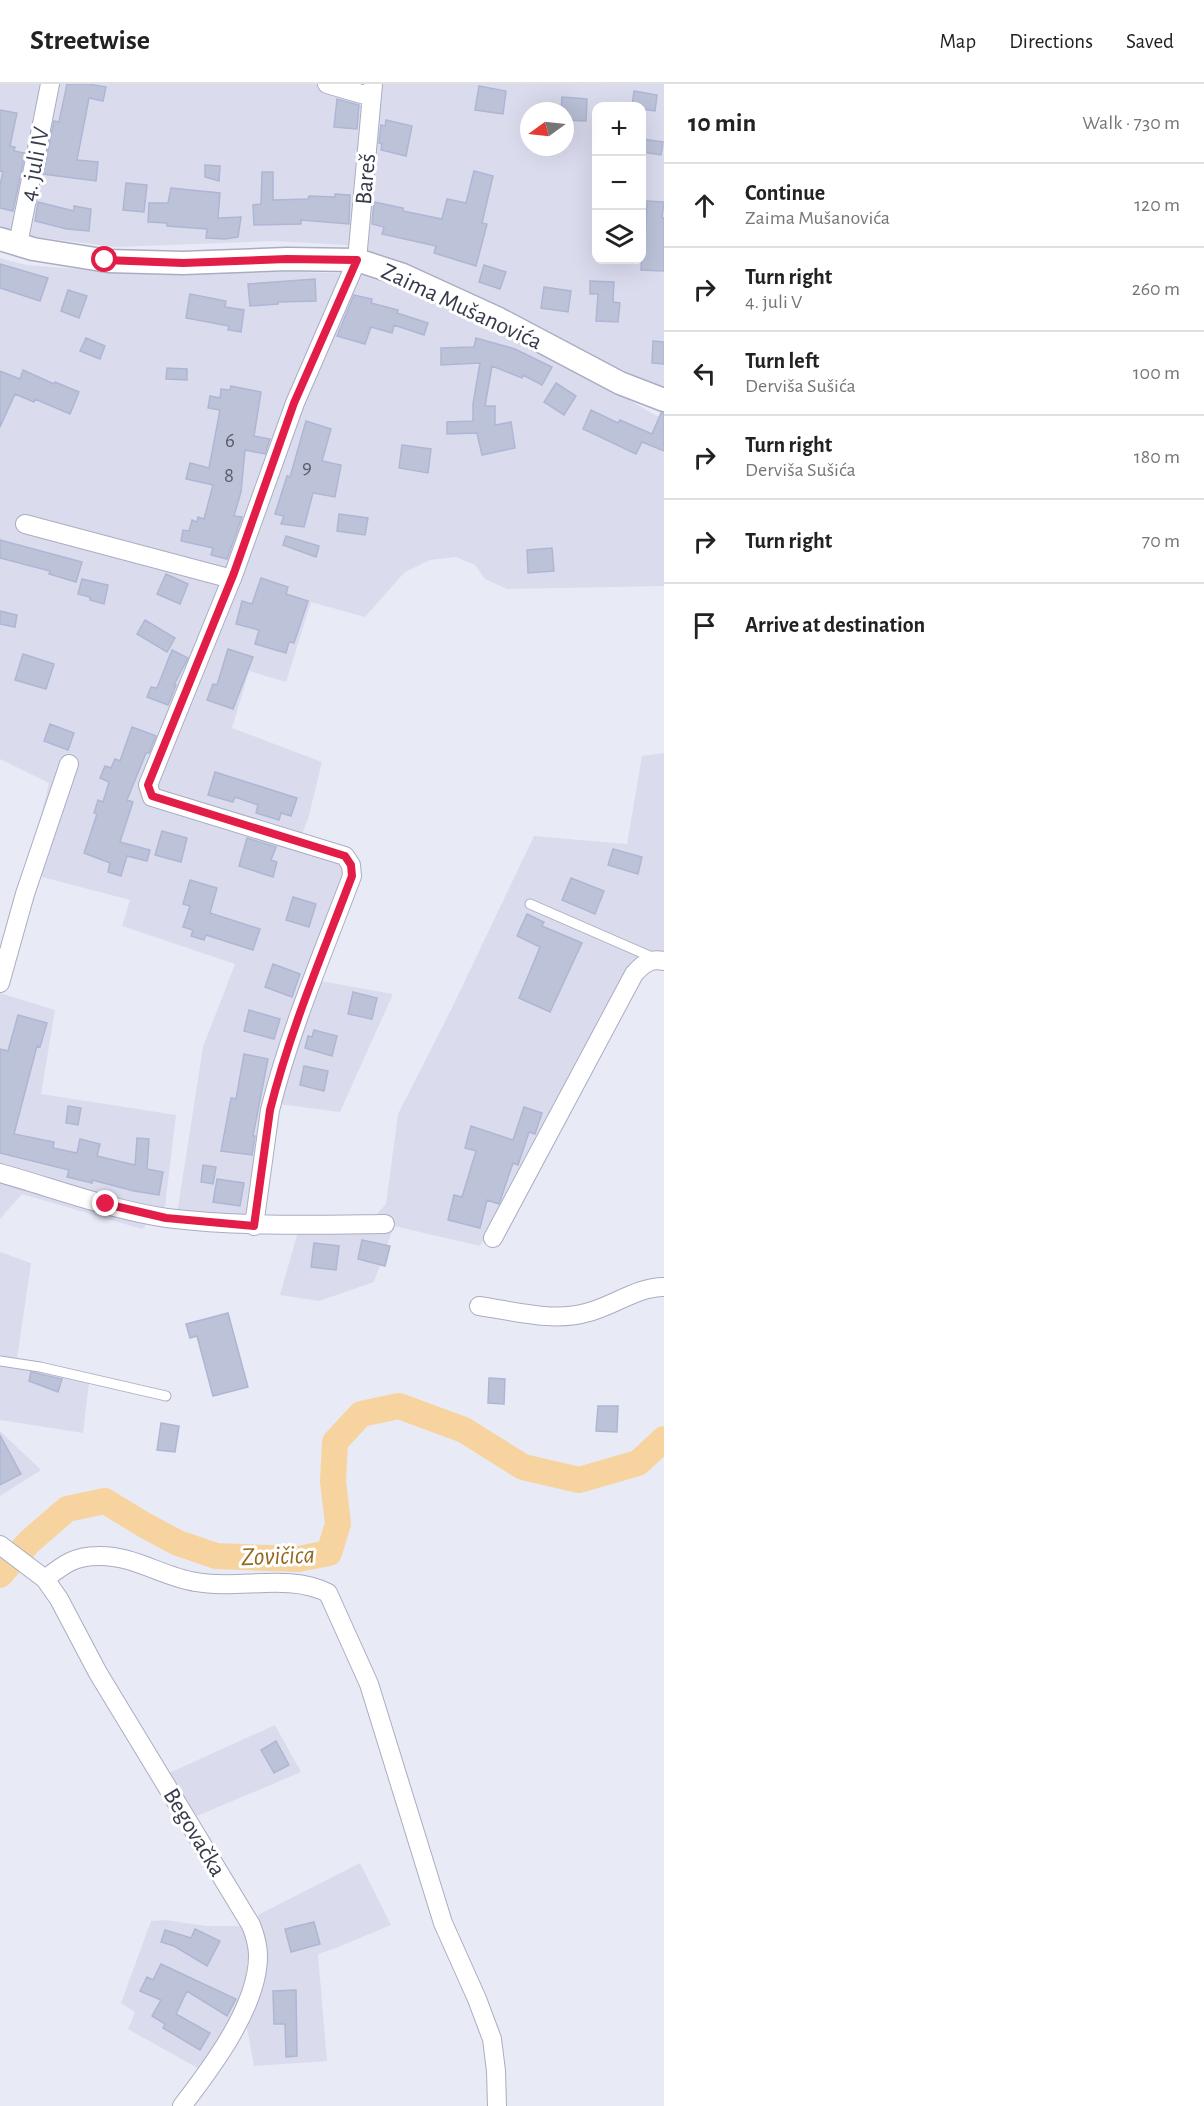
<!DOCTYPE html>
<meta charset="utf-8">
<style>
body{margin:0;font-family:"Alegreya Sans",sans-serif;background:#f6f6f6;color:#222}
.controls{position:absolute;right:18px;top:18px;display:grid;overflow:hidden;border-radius:12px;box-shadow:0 6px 24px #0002}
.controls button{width:54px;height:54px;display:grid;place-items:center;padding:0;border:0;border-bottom:2px solid #e0e0e0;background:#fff;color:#222;font:30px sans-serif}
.compass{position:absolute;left:520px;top:18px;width:54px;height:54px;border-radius:50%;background:#fff;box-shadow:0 6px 24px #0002;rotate:255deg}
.stop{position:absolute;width:18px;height:18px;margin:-14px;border:4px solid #e11d48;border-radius:50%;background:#fff}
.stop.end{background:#e11d48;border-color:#fff;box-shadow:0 2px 6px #0008}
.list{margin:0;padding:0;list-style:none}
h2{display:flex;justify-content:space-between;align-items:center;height:78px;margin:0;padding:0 24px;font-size:26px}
h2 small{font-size:20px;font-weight:400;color:#767676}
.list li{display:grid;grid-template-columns:39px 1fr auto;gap:18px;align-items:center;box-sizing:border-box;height:84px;padding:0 24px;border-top:2px solid #e0e0e0}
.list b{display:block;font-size:22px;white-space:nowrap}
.list p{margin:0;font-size:20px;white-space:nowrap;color:#767676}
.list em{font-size:20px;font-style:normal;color:#767676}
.icon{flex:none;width:33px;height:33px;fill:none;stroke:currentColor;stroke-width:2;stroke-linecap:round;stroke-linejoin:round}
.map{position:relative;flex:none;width:664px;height:2022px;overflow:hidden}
header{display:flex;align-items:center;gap:36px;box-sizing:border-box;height:84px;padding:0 30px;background:#fff;border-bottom:2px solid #e0e0e0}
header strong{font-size:28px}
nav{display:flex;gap:33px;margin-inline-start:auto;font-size:21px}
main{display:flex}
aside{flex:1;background:#fff}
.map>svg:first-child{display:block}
.residential{fill:#dadcee;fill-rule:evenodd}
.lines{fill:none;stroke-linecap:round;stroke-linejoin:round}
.river{stroke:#f7d49f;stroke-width:26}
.building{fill:#bcc2d8;stroke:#afb6d4;stroke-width:1.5}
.service-casing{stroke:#aaadc2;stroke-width:11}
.minor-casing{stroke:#aaadc2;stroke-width:20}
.tertiary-casing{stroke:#aaadc2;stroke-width:25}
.service{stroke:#fff;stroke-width:9}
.minor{stroke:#fff;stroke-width:18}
.tertiary{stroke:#fff;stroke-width:22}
.route{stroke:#e11d48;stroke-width:8}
.labels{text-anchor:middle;stroke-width:6;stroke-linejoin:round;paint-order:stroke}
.number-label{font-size:21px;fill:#585c6e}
.street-label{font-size:24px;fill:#363a4a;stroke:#fff}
.water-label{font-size:26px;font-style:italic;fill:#96671e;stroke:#fff}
</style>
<header>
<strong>Streetwise</strong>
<nav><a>Map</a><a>Directions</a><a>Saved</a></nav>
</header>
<main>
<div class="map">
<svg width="664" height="2022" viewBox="0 0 664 2022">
<rect width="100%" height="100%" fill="#e8eaf6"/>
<path class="residential" d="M0,0H664V303L625,287L407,183L346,161L273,157L115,163L29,152L0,144ZM596,22H642V176H596ZM529,27H565V63H529Z
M0,174L26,181L127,189L299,188L358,190L404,202L567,280L657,332L664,334V502L507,505L485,495L475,481L456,473L430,476L405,488L365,533L311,518L286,598L249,587L232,644L322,678L308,735L302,750L333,774L341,782L344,793L320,897L393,910L340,1028L278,1020L249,1125L243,1132L177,1130L203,963L235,880L122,842L130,816L23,788L33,764L49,699L0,675Z
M664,669V886L654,884L618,902L480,1162L394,1142L374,1198L319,1217L280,1211L301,1137L372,1135L386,1120L398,1030L450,928L534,752L627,760L642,672Z
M0,909L55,926L41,1010L176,1031L165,1122L142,1145L22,1110L0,1135Z
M0,1168L31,1179L17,1275L90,1291L83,1349L0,1336Z
M0,1347L41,1386L0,1412Z
M275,1641L301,1688L197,1732L167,1690Z
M360,1779L391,1841L336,1864L318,1870L327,1977L254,1982L247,1944L262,1895V1849L258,1831Z
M165,1836L206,1842H243L249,1864L245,1901L227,1942L201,1986L128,1945L135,1928L121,1919L151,1837Z"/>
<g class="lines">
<path class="river" d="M0,1491L29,1458L67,1425L105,1417L146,1442L178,1459L216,1472L298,1475L329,1469L338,1440L333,1397L335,1358L361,1330L399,1322L464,1346L523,1383L579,1396L638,1379L664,1355"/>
</g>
<path class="building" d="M67,0H89L106,3L103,17L89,14L77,76L98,78L96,97L43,90L54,37L59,38Z
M479,2L506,7L503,30L475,26Z
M634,7L657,11L655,27L642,25V22H632Z
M562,13L587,15L586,37L565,36V27H561Z
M337,15L359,21L357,45L334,43Z
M0,26L17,29L10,62L15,63L14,67L25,69L13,127L0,124V101L3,88L0,87Z
M386,36L412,42L406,72L381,66L382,60L379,59L381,41L385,42Z
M642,55L663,58L661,71L642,68Z
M205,81L220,82L219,97L205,93Z
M474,87L493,92L482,139L487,140L476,182L434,169L436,162L382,150L384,143L372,140L374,118L403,124V127L442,135L447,115L466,119Z
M262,88H273V116L308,115L309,112L335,113V110L350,111L349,140L301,136V140L254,141L253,121L261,120Z
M126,99L147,101L144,128L123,126Z
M171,104L220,109L218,134L241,133L238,153L225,155L206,154L207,145L167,142V139L148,138L149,119H168Z
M647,117L664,118L662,133L664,134V187L641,186L642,165H645Z
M38,118L74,127V122L91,125L89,147L67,145L35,137Z
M0,180L48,194L40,217L0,204Z
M484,181L506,188L500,205L479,198Z
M315,195L316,217L278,218V220L250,222L248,200Z
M590,197L614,198L613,218L620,219L618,238L596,237L598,210H590Z
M544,203L571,207L568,228L541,224Z
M68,206L87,212L79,234L61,227Z
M190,210L226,217L225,223L244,226L241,248L228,246L229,242L186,234Z
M354,211L372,215L371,219L398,226L397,229L428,239L424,251L394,241L392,249L371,243L365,260L337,252Z
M86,254L105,262L100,275L80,267Z
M476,254L515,265L552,283L542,301L523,291L522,294L492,282L485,322H495V341L511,338L515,364L482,371L477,349L447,350V338L473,337V320L480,279L441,281V264L474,263Z
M653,257L664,258V280L652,279Z
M167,284L187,285V296L166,295Z
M23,286L54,300L55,298L79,308L70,330L35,315L34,318L15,310L0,343V287L20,295Z
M556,299L576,312L564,331L544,318Z
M231,302L261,308L254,352L270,355L265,370L245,366L241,408L234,432L242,433L227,475L211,471L213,464L181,457L183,446L189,447L192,436L197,438L198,433L204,435L213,401L186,395L190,379L209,384L220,326L208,324L210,312L220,314L221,305L230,306Z
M591,326L618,339L620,336L652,350L661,329H664V367L642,358L636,370L583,345Z
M306,337L331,345L322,377L341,381L335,413L313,409L304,443L281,440L284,432L275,430L287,392L290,393Z
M402,361L431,365L428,389L399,384Z
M339,430L368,434L365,451L337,447Z
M286,452L319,462L316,473L283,461Z
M0,456L82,478L76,498L49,490L50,487L0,474Z
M552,464L554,487L528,489L527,466Z
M166,490L188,500L180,520L157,510Z
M261,494L288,503L286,510L308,517L294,559L289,558L286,569L255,560L259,546L236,540L242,517L252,520Z
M82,495L108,501L104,520L90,516V513L78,510Z
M0,527L17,531L15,543L0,540Z
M145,536L175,554L167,568L137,550Z
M228,565L253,573L233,625L207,616L213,600L217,601Z
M172,566L188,574L174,601H176L168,621L147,613L151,603L157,604Z
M23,570L54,580L46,605L15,596Z
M50,640L74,649L68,666L44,657Z
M132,643L156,652L149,669H146L127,716L133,718L120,758L150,766L147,777L127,772L121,792L108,788L110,779L84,769L97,730L94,729L98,716L103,718L109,698L100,694L105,682L111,684L115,675L120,677Z
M215,688L297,714L291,732L281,729L279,736L256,729L258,721L235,713L233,718L208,711Z
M162,747L187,754L181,778L155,771Z
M247,754L276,763L271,776L277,778L273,793L239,782Z
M613,765L642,773L638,790L608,781Z
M571,794L604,807L595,830L562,816Z
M190,796L217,804L210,829L260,845L253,866L206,851L204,856L191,852L193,846L183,843L190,822L183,820Z
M293,813L316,820L309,843L286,836Z
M527,830L544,838L542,842L582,859L550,928L519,914L540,863L517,852Z
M273,880L300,890L292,913L265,903Z
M353,908L377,914L372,935L348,930Z
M249,926L280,935L274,955L244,947Z
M18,931L47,939L40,963L37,962L14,1050L54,1058L53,1064L77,1069L80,1055L100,1060L97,1072L135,1081L137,1054L149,1055L147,1085L163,1088L159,1111L134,1107L92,1096V1099L67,1093L69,1086L0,1069V965L8,967Z
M314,946L337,952L332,972L305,964L308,952L312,953Z
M244,970L268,975L253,1052H255L252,1071L221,1067L231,1014L236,1015Z
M304,982L328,987L324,1007L300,1001Z
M68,1022L81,1024L78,1041L66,1039Z
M524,1023L542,1029L535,1050L529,1048L518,1081L513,1079L499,1120L487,1116L480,1144L448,1136L454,1111L462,1113L476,1067L465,1064L471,1042L513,1056Z
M203,1081L216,1083L213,1100L201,1098Z
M217,1095L244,1099L240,1122L213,1118Z
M362,1156L390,1162L385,1182L358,1175Z
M314,1159L339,1162L336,1186L311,1183Z
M228,1229L248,1303L213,1312L197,1252L190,1254L186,1240Z
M31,1288L62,1295L58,1308L29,1297Z
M489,1294L505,1295L504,1320L488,1319Z
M598,1322H618L617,1348L596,1347Z
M161,1339L179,1342L175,1368L157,1366Z
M0,1351L21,1390L0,1401Z
M276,1657L289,1681L274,1689L261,1666Z
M314,1838L320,1860L291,1868L285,1845Z
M195,1845L220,1857L207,1882L174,1862L161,1858L165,1846L191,1854Z
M161,1880L236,1915L227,1932L187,1907L176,1930L210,1949L200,1966L163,1944L165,1940L152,1932L161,1916L140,1907L147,1893L153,1896Z
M296,1906L297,1972L286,1973L285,1940H274L273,1907Z"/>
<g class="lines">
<defs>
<path id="service" d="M530,820L654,874
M0,1277L40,1283L166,1312"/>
<path id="minor" d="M327,0L372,13
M18,160L50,0
M25,440L232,495
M0,899L25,810L69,680
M0,1089C53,1104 112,1126 167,1134C240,1143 312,1141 385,1140
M254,1142L270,1026C290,946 323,869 352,792L351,781L345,772L152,713L148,701L234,489L295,319L357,176L373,0
M493,1154L634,890C643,880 650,874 664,877
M479,1222C514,1227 554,1239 589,1228C615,1221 637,1203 664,1203
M0,1461L45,1495L59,1515L98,1589L251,1841C255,1851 258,1861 258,1872C258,1922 212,1983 182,2022
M45,1495C63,1481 74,1472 98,1472C134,1471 162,1493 196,1498C239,1506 288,1489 328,1509L369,1600L443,1839L477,1915L492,1955L496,1987L497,2022"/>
<path id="tertiary" d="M0,155L33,165L108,177L183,179L287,175L357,176L403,191L497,234L620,299L664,316"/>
</defs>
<use href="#service" class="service-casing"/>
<use href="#minor" class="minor-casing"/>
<use href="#tertiary" class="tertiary-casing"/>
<use href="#service" class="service"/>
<use href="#minor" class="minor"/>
<use href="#tertiary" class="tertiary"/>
</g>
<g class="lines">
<path class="route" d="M105,176L183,179L287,175L357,176L294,319L234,489L148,701L152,712L345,772L351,781L352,792C323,869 290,946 270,1026L254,1142L166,1134L106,1120"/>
</g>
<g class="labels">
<g class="number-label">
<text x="230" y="363">6</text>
<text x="307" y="389">9</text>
<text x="229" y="398">8</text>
</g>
<g class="street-label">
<text transform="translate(34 80) rotate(-79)" y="8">4. juli IV</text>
<text transform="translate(365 95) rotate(-85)" y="8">Bareš</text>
<text transform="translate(462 222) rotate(25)" y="8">Zaima Mušanovića</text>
<text transform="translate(195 1748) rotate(59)" y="8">Begovačka</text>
</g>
<g class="water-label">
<text transform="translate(278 1471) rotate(-2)" y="9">Zovičica</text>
</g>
</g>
</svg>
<div class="controls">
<button>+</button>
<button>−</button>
<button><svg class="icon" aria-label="layers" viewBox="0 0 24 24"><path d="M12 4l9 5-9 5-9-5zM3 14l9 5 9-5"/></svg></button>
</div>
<svg class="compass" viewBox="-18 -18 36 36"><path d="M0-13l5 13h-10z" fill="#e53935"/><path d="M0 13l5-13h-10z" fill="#767676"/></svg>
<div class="stop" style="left:105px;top:176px"></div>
<div class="stop end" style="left:106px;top:1120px"></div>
</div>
<aside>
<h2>10 min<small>Walk · 730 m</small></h2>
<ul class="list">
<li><svg class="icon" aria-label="ahead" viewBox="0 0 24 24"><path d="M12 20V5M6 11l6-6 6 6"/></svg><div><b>Continue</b><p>Zaima Mušanovića</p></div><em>120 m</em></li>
<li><svg class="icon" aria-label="right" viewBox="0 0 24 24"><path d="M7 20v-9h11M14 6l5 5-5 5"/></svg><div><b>Turn right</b><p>4. juli V</p></div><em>260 m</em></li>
<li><svg class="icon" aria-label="left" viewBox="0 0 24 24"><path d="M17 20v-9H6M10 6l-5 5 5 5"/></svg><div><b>Turn left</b><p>Derviša Sušića</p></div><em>100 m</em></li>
<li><svg class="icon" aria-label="right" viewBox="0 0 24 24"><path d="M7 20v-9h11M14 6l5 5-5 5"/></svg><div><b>Turn right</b><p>Derviša Sušića</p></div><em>180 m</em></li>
<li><svg class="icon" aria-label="right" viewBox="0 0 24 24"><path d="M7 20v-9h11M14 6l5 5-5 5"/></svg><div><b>Turn right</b></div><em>70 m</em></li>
<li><svg class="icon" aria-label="arrive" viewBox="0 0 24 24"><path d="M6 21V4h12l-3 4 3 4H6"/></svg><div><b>Arrive at destination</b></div></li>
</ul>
</aside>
</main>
